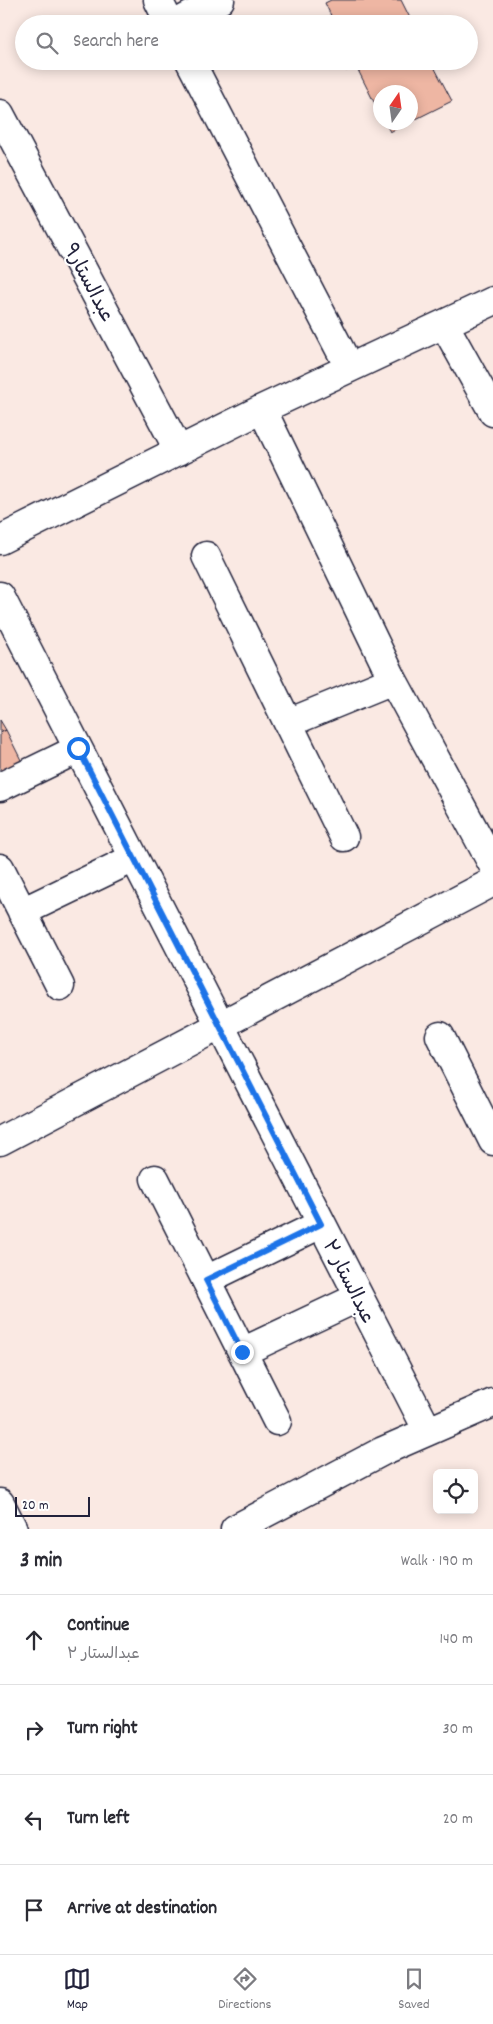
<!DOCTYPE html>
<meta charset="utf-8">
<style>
body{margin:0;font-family:Dekko,"Playpen Sans Arabic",sans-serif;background:#f2f2f3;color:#2b2b33}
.controls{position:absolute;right:15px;bottom:15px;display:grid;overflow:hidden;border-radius:8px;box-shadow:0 2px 12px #0003}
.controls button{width:45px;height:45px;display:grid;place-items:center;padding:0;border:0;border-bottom:1px solid #e1e1e2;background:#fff;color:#2b2b33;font:25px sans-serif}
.compass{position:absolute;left:373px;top:85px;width:45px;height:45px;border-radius:50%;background:#fff;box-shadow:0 2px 12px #0003;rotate:13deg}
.scale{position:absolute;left:15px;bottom:12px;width:75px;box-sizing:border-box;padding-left:5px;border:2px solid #22223b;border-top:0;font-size:14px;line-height:18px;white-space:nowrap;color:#22223b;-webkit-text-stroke:4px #fff;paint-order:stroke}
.stop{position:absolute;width:15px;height:15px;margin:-11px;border:4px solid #1a73e8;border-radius:50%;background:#fff}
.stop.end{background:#1a73e8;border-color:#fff;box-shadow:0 1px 5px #0008}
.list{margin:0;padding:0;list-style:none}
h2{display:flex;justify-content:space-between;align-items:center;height:65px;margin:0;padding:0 20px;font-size:21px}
h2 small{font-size:16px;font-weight:400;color:#7c7c81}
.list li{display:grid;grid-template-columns:32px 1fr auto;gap:15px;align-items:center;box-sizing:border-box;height:90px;padding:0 20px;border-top:1px solid #e1e1e2}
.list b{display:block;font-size:19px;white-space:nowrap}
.list p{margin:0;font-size:16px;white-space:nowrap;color:#7c7c81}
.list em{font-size:16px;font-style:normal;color:#7c7c81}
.icon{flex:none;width:28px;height:28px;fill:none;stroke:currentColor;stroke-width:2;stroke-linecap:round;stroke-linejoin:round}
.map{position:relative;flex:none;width:493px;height:1529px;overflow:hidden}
.search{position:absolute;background:#fff;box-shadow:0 2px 12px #0003;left:15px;right:15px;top:15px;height:55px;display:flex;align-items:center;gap:12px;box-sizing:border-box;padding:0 18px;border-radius:28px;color:#7c7c81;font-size:19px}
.sheet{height:425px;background:#fff}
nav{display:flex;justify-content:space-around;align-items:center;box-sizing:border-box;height:70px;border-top:1px solid #e1e1e2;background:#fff;font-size:14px;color:#7c7c81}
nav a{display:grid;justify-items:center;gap:2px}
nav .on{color:#22223b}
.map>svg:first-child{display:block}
.building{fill:#eeb6a3;stroke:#22223b}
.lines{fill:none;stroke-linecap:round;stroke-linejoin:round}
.minor-casing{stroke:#22223b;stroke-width:31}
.minor{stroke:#fff;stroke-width:28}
.route{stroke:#1a73e8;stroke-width:6}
.labels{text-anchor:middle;stroke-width:4;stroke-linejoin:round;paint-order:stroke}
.street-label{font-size:20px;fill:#22223b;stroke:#fff}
</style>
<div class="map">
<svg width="493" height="1529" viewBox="0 0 493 1529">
<rect width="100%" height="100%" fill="#fae9e3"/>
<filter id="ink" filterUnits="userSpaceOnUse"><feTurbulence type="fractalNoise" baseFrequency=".02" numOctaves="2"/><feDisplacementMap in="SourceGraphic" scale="10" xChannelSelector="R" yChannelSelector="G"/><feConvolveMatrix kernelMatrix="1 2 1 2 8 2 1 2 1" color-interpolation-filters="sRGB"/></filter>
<g filter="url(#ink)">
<path class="building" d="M331,0H401L413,24H335L325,3Z
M341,61H431L452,101L410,122V92H380V114L356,66L346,71Z
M385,122H409L390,132Z
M0,720L6,730L0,733Z
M6,730L23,764L0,774V733Z"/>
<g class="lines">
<defs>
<path id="minor" d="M158,0L170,24
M175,24L220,0
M190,61L349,367
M0,114L179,451
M444,324L493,412
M262,409L393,680L493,865
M0,540L262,409L493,301
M206,556L344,837
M0,596L428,1431
M288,723L393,680
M0,787L78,749
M0,868L60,986
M22,912L134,858
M440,1036L493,1141
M0,1141L493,882
M155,1179L277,1421
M206,1280L321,1224
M242,1352L359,1297
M0,1503L13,1529
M235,1529L383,1451L493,1403"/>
</defs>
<use href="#minor" class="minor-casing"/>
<use href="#minor" class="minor"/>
</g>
</g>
<g class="lines" filter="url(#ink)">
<path class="route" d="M78,748L321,1224L206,1280L242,1352"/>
</g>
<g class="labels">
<g class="street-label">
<text transform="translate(90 282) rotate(62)" y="7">عبدالستار۹</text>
<text transform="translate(350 1281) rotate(63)" y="7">عبدالستار ۲</text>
</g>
</g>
</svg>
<div class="controls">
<button><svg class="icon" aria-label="locate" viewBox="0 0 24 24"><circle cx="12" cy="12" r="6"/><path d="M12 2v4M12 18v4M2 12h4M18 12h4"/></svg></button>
</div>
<svg class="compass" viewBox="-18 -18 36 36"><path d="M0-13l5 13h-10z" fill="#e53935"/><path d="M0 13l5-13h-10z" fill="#7c7c81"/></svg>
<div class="scale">20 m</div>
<div class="stop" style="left:78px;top:748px"></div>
<div class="stop end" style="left:242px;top:1352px"></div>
<div class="search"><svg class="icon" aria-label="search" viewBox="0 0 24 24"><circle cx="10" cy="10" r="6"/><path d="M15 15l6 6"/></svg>Search here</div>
</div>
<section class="sheet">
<h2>3 min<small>Walk · 190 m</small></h2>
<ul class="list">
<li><svg class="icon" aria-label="ahead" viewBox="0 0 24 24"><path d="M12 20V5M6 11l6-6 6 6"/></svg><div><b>Continue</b><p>عبدالستار ۲</p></div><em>140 m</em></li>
<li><svg class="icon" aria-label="right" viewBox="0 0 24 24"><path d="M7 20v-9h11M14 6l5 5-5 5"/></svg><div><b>Turn right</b></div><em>30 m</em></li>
<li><svg class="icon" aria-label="left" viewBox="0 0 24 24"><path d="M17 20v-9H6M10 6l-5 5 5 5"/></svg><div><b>Turn left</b></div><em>20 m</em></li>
<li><svg class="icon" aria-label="arrive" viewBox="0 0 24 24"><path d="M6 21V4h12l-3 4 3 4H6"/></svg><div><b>Arrive at destination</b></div></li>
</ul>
</section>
<nav>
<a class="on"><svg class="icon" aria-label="map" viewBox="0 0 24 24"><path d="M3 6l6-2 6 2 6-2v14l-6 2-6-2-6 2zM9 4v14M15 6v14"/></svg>Map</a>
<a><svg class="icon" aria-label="directions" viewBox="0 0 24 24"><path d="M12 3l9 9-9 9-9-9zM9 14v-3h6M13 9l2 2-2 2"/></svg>Directions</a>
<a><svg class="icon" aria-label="saved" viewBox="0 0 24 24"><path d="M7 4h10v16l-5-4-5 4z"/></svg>Saved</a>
</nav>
